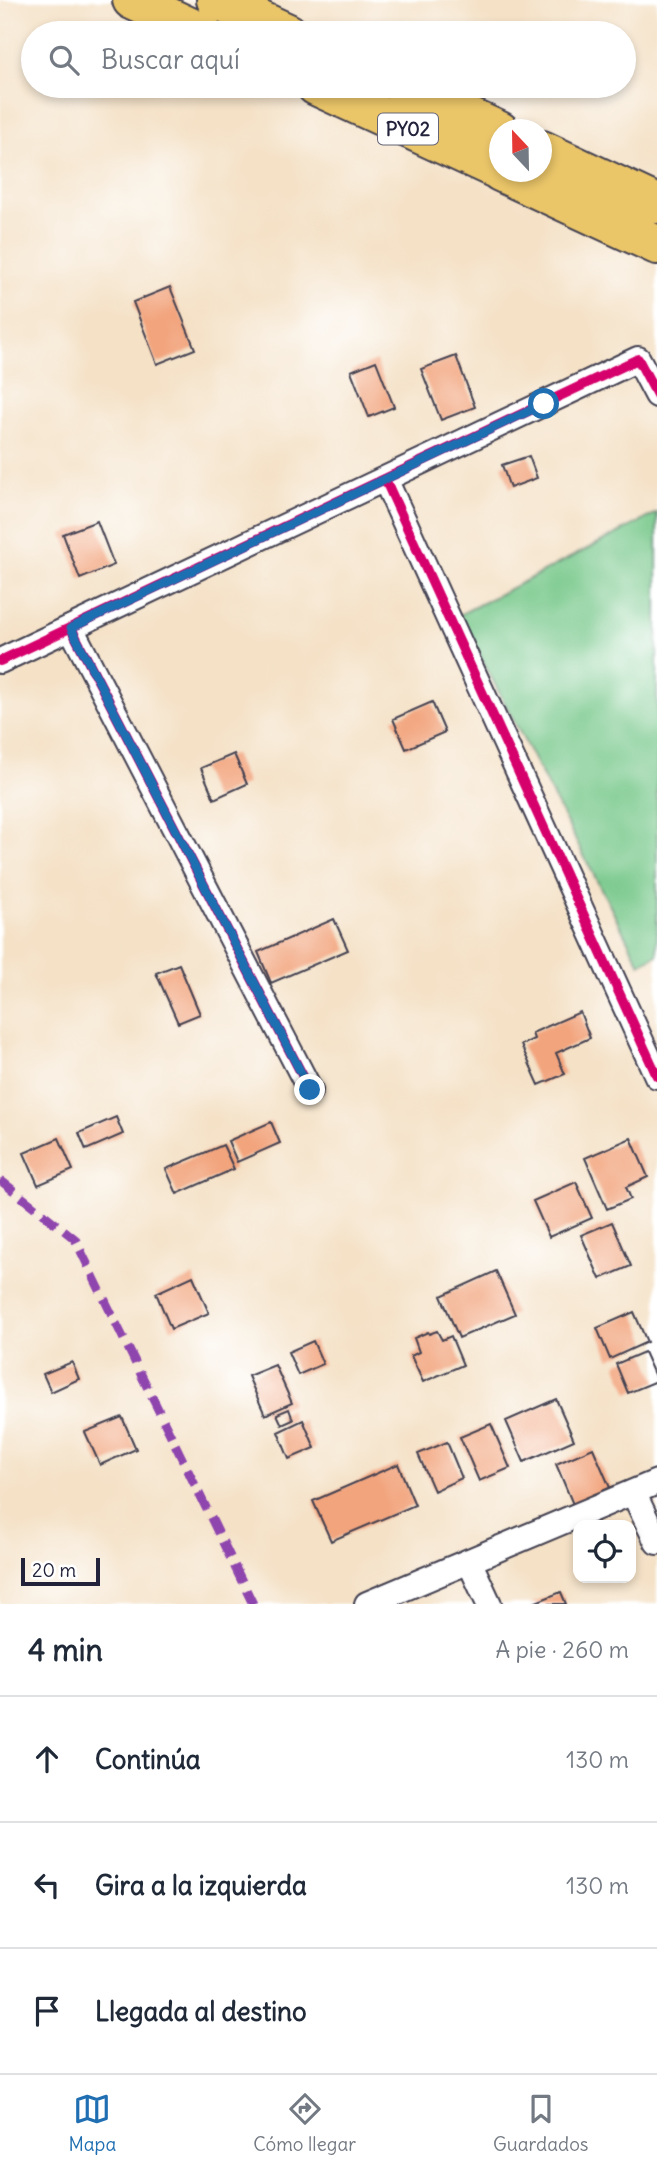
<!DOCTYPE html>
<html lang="es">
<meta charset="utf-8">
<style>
body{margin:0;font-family:Delius,sans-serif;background:#f6f6f7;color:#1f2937}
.controls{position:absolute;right:21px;bottom:21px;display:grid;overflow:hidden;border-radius:14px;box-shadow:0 4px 10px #0003}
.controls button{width:63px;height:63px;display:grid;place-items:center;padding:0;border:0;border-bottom:2px solid #e0e1e3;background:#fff;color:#1f2937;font:35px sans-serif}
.compass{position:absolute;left:489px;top:119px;width:63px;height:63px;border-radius:50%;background:#fff;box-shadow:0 4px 10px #0003;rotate:338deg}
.scale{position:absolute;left:21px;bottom:18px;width:79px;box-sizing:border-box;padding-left:7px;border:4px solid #22223b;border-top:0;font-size:19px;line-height:24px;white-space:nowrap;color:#22223b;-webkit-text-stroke:5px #fff;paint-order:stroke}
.stop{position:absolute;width:21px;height:21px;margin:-16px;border:5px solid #1f6fb2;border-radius:50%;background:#fff}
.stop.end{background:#1f6fb2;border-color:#fff;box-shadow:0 2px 7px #0008}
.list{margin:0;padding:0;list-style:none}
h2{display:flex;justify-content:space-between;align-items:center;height:91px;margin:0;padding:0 28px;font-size:30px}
h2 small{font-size:23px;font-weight:400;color:#747a83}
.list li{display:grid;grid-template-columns:46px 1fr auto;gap:21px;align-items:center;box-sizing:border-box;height:126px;padding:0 28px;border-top:2px solid #e0e1e3}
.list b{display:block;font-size:26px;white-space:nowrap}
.list em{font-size:23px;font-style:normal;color:#747a83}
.icon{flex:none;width:38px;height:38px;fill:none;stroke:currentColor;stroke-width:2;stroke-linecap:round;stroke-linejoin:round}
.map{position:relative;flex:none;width:657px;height:1604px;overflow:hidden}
.search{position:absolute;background:#fff;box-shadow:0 4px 10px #0003;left:21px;right:21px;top:21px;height:77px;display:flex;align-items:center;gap:18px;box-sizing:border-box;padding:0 24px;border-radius:38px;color:#747a83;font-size:26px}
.sheet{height:469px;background:#fff}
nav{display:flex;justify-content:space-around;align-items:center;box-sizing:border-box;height:98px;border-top:2px solid #e0e1e3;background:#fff;font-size:19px;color:#747a83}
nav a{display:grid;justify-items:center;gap:4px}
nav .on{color:#1f6fb2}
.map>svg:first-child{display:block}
.green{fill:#76c789;stroke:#4c7462;stroke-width:2}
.building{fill:#f2a47d}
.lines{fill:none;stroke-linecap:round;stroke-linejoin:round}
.street-casing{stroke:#423f50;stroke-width:28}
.highway-casing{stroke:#423f50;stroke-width:42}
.street{stroke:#fff;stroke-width:24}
.highway{stroke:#ebc669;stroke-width:38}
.quiet{stroke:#8e44ad;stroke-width:9;stroke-dasharray:18 9;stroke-linecap:butt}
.cycleway-casing{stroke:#fff;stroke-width:15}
.cycleway{stroke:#d6006c;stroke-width:10}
.route{stroke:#1f6fb2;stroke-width:9}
.labels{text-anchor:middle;stroke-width:5;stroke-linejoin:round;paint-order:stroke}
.shield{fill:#fff;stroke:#646476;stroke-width:2}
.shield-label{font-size:19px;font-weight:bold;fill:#22223b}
</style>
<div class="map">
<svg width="657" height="1604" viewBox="0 0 657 1604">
<rect width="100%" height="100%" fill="#fff"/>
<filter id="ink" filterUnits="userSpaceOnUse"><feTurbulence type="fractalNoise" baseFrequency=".0143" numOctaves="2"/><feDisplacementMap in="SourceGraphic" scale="14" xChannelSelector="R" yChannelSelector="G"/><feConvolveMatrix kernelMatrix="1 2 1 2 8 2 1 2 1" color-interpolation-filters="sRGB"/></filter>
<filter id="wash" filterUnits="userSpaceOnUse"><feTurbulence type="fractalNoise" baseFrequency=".00686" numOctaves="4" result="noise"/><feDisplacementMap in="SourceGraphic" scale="28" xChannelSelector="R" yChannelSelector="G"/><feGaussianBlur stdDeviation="1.57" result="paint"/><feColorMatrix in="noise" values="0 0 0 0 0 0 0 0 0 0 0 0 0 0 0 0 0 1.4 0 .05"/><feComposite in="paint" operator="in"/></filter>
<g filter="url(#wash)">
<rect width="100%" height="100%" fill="#f4e1c6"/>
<path class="green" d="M657,513V955L640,964L459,615Z"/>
<g id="blocks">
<path class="building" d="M170,287L195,349L157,364L133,302Z
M456,356L475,407L441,420L421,369Z
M376,361L394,407L369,417L351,371Z
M529,456L537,478L510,488L502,465Z
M97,521L114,565L80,579L63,534Z
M432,702L445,732L406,749L393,719Z
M234,754L247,784L214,799L201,768Z
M334,919L348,950L271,983L258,952Z
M179,964L200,1014L178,1023L156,973Z
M580,1012L590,1038L556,1053L565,1074L539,1085L521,1045L534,1039L532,1033Z
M116,1117L123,1134L86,1150L79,1133Z
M271,1122L280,1143L237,1162L228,1141Z
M59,1138L73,1170L38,1185L24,1153Z
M631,1138L648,1177L626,1187L631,1199L607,1209L585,1158Z
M223,1145L234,1169L177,1194L166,1169Z
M576,1182L592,1218L549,1237L533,1201Z
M612,1222L631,1266L600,1279L581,1235Z
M496,1271L515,1314L459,1338L441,1296Z
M193,1276L209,1313L171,1329L156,1293Z
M634,1312L647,1342L610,1359L597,1328Z
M437,1331L442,1340L451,1336L463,1365L423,1382L411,1356L419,1352L414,1338L428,1332L429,1334Z
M313,1341L323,1364L298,1375L288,1352Z
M644,1352L657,1381L628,1393L616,1364Z
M72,1362L79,1379L51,1392L43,1374Z
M275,1365L292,1403L265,1415L248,1376Z
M556,1399L574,1440L524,1462L506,1421Z
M289,1409L293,1420L282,1425L277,1414Z
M122,1417L136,1449L100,1465L85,1432Z
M303,1420L315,1448L289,1459L278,1432Z
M491,1424L510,1468L479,1481L460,1437Z
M447,1442L462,1478L434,1491L418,1454Z
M593,1448L614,1497L577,1514L556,1464Z
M398,1464L415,1505L331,1541L313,1501Z
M561,1592L566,1604H531Z"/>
</g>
</g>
<g filter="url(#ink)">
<use href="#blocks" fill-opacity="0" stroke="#423f50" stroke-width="2"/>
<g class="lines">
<defs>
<path id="street" d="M385,479L657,1076
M71,628L310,1090
M0,661L638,359L657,395
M633,1492L657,1542
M469,1561L489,1604
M367,1604L657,1482"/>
<path id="highway" d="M132,0L203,33
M216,0L288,33
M316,86L500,171
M402,86L500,131
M542,150L657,204
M500,172L657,245"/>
</defs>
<use href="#street" class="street-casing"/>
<use href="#highway" class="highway-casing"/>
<use href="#street" class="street"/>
<use href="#highway" class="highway"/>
<path class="quiet" d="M0,1180L75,1239L253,1604"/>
<defs>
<path id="cycleway" d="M385,479L657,1076
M71,628L310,1090
M0,661L638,359L657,395"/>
</defs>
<use href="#cycleway" class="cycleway-casing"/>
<use href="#cycleway" class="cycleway"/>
</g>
</g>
<g class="lines" filter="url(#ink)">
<path class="route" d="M310,1090L71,628L544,404"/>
</g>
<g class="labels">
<rect class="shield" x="378" y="113.5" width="60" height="31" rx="5"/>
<g class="shield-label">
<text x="408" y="136">PY02</text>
</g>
</g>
</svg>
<div class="controls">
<button><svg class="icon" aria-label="locate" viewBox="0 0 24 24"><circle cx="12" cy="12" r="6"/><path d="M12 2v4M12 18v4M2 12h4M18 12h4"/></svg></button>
</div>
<svg class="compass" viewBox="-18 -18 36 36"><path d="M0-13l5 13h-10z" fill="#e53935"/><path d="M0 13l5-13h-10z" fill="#747a83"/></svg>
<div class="scale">20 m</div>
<div class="stop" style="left:544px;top:404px"></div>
<div class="stop end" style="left:310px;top:1090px"></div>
<div class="search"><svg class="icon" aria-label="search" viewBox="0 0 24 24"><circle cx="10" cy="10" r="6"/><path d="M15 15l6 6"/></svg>Buscar aquí</div>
</div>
<section class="sheet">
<h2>4 min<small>A pie · 260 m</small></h2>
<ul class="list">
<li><svg class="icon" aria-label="ahead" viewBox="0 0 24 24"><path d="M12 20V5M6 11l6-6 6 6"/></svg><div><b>Continúa</b></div><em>130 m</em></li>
<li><svg class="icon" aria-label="left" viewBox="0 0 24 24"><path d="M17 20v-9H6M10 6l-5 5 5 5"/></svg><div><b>Gira a la izquierda</b></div><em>130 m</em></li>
<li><svg class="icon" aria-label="arrive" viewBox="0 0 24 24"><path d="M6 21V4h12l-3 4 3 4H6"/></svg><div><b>Llegada al destino</b></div></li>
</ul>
</section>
<nav>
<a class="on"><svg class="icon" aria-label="map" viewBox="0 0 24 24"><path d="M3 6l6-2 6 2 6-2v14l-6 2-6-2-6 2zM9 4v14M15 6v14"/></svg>Mapa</a>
<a><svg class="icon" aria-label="directions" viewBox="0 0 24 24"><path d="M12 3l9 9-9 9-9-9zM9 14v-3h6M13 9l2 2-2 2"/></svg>Cómo llegar</a>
<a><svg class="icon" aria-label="saved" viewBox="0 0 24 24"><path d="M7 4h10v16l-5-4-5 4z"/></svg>Guardados</a>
</nav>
